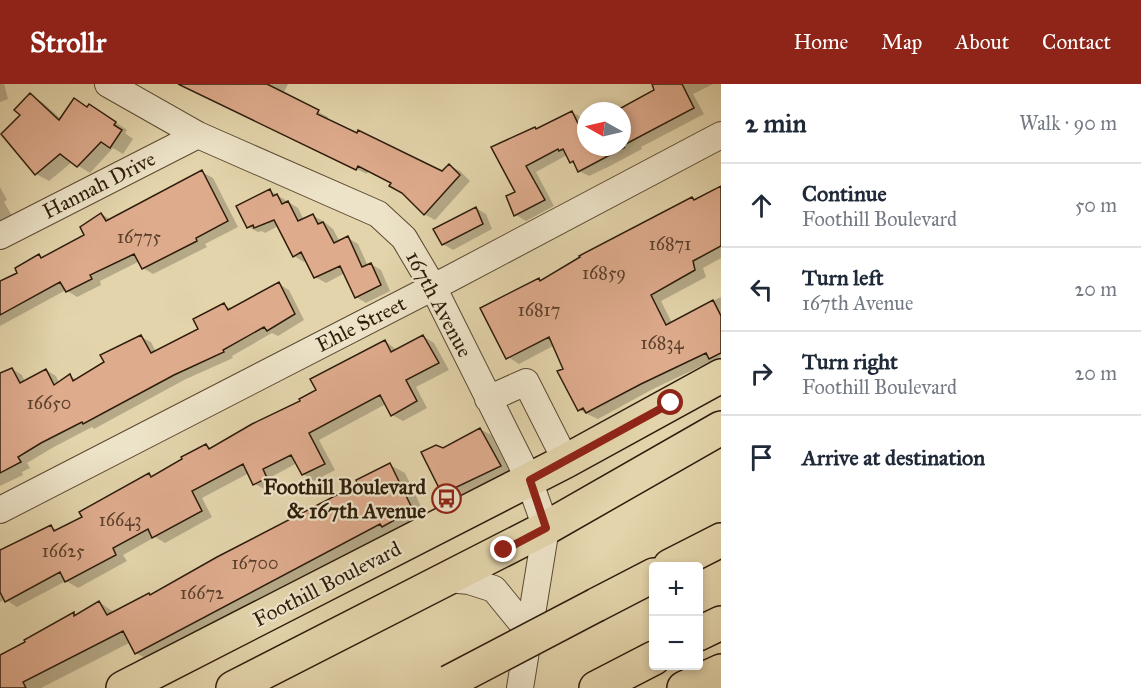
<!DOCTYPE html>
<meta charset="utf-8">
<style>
body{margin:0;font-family:"IM FELL Great Primer",serif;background:#f6f6f7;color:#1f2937}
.controls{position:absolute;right:18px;bottom:18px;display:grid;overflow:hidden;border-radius:6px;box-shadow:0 3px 9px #0003}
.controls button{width:54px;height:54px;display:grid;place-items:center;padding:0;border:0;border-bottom:2px solid #e0e1e3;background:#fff;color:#1f2937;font:30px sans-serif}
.compass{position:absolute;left:577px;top:18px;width:54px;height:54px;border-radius:50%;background:#fff;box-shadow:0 3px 9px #0003;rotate:278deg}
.stop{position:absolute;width:18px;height:18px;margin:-14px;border:4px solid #8f2418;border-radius:50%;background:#fff}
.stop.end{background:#8f2418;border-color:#fff;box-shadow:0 2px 6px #0008}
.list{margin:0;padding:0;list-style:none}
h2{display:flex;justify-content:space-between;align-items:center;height:78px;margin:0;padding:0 24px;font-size:26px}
h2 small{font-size:20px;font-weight:400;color:#747a83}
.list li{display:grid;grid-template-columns:39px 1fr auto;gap:18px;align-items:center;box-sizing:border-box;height:84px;padding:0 24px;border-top:2px solid #e0e1e3}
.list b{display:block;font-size:22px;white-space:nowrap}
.list p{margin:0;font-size:20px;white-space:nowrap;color:#747a83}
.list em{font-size:20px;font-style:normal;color:#747a83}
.icon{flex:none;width:33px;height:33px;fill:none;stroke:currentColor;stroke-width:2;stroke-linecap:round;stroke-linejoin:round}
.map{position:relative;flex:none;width:721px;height:604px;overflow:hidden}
header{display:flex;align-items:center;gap:36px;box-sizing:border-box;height:84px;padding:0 30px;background:#8f2418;color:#fff}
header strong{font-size:28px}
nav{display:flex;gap:33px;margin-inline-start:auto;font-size:21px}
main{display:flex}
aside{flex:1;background:#fff}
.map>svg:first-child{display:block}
.shadow{fill:#0003}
.building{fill:#deab8d;stroke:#2e1c0a;stroke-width:1.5}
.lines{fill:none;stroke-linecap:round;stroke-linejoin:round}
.minor-casing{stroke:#5b4a32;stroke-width:28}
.major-casing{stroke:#2e1c0a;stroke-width:36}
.highway-casing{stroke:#2e1c0a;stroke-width:36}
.minor{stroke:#ede3c8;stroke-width:26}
.major{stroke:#e3d4ab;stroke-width:33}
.highway{stroke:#e3d4ab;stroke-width:33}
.highway-bridge-casing{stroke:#2e1c0a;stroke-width:36;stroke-linecap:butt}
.highway-bridge{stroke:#e3d4ab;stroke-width:33}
.route{stroke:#8f2418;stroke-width:8}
.labels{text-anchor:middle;stroke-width:4.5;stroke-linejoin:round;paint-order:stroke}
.number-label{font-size:18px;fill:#5a402b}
.street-label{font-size:21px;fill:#2e1c0a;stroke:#ede3c8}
.poi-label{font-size:21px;font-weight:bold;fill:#2e1c0a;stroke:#ede3c8;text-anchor:end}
</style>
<header>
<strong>Strollr</strong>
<nav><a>Home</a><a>Map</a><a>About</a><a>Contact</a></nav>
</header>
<main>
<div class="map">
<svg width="721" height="604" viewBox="0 0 721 604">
<rect width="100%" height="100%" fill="#e3d4ab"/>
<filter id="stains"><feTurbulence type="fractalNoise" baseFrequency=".00333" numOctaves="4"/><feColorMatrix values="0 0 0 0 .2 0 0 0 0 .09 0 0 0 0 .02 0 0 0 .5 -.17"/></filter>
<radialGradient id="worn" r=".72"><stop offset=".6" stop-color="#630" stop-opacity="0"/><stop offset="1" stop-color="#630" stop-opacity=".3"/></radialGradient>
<path class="shadow" d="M0,0H4L8,15L0,18Z
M180,0H288L283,10L328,33L327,36L442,89L450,82L460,87L470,97L435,136L424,130L392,99L368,87L367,90Z
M660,0H713L693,10L704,30L641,63L642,65L610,82L589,92L579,87L577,81L571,78L567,71L536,88L554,122L526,137L516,131L508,113L517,108L535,44L538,46L572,28L582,34L586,42V63H622V27L656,7Z
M30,11L42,18L61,35L88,24L102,29L127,46L125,49L133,55L123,70L113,64L90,89L72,78L49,97L36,90L3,50L22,31Z
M202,88L213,94L238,143L205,160L207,163L153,190L143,184L140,177L100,197L101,201L77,213L66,206L0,242V199L19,189L39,172L44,175L86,151L102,130L111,136Z
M0,103L7,116L4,118L12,132L0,138Z
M721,104V174L703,184L706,193L661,217L672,239L721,213V280L714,276L653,305L598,335L579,326L555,261L519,280L508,273L539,196L542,198L692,115L695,117Z
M269,106L298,124L304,136L312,131L323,137L333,145L340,158L348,154L358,160L368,182L371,180L381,186L390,207L366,219L356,213L345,189L326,199L315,193L307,176L304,178L294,172L278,142L265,149L262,147L258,148L248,143Z
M476,124L486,130L492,145L453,166L443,160Z
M279,200L289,206L304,236L278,252L272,249L232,272L233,274L184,296L94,345L92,343L52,364L27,379L30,384L22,388L23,391L0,402V291L12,285L22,291L25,298L46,286L56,292L59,299L70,292L77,296L106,279L141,253L151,258L156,268L200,245L224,221L233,225Z
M423,252L434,259L449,286L416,303L427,324L403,337L392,331L386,320L319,356L335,386L314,397L303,390L297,379L273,392L277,400L266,406L255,400L249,389L202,414L212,433L165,459L155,453L123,471L127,477L78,504L66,497L17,523L5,515L0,518V467L51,442L58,447L84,434L149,391L154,393L206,361L212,365L302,318L385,257L397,266Z
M480,345L491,351L510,388L454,415L443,409V365Z
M390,381L405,389L427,435L151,577L136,569L131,558L41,604H0V573L74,530L77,532L99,518L115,529L151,512L360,400Z"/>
<path class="building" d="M178,0H267L319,26L317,30L357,49L358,46L442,87L449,80L460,91L424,131L402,109L389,102L391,99L358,82L356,86Z
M652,0H682L694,24L622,62V27L619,25L654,6Z
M30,9L59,36L74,14L87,23L89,20L116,38L114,41L122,46L110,64L101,58L77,83L60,70L35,91L1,50L20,31L14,26Z
M572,27L586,56V63H625L578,88L573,77L570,79L563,65L559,67L558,65L526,82L545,116L514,132L506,112L515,108L491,63L535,43L536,45Z
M202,86L228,137L196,154L197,157L142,185L134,170L90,191L92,195L66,208L60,198L0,231V197L17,189L15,184L39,170L41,174L84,151L80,143L101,129L106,137Z
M721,102V162L693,177L695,186L651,211L666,241L713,216L721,232V269L709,275L706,269L641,300L586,329L583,324L578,327L557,287L563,285L549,253L506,275L480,224L539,194L540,197L580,173L579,172L692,113L694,116Z
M270,105L273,112L277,110L282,120L288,117L298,137L313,130L318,140L323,138L334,159L348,152L362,183L371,179L381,201L355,214L340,182L314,194L301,168L293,173L274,136L254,144L253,141L247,144L236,122Z
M476,123L483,140L442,161L433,145Z
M279,198L295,230L267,247L264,243L223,266L224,268L174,291L83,340L82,338L41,359L18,373L21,378L0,389V289L12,284L20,299L46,285L54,301L70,290L73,297L104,278L100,271L141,251L151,269L198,245L193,235L224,219L228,226Z
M423,251L439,279L406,296L417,317L391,332L380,311L309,349L325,380L302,391L291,371L263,385L267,394L253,401L243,380L192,407L202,427L152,454L148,445L113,464L116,471L65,498L60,488L5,518L0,508V466L51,441L54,447L82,433L79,428L149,389L151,393L182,375L181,373L206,360L209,365L252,340L300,317L299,315L316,306L310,295L385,256L391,268Z
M480,344L501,382L442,410L421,368L436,361L443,364Z
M390,379L413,426L382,443L380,440L135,570L123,547L23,598L26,604H0V571L25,558L24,556L74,528V532L99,517L107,531L149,509L150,511L217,473L358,400L356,396Z"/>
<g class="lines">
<defs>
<path id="minor" d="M108,0L198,51L378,130L404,154L433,203L519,375L529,396L546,444L520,604
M0,152L198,51
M488,315L526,298L566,377
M0,426L451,194L721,51
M449,495L469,497L494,505L529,548"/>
<path id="major" d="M123,604L566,377L721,292
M233,604L546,444L721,344"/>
<path id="highway" d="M670,482L721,456
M596,521L654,491
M698,550L721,539
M596,604L654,574
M684,604L721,587"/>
</defs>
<use href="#minor" class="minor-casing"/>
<use href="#major" class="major-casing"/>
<use href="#highway" class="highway-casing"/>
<use href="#minor" class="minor"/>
<use href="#major" class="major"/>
<use href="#highway" class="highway"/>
<defs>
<path id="highway-bridge" d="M449,598L596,521"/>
</defs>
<use href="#highway-bridge" class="highway-bridge-casing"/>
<use href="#highway-bridge" class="highway-bridge"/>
</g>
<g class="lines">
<path class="route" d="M504,466L546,444L530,396L671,319"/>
</g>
<defs>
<symbol id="bus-ring" viewBox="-11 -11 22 22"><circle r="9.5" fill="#ede3c8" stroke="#8f2418" stroke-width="1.5"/><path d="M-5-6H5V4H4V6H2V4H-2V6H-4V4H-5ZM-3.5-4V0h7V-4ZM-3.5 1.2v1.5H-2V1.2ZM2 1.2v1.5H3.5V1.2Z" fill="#8f2418"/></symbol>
</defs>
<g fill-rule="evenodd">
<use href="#bus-ring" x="430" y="398" width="33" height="33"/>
</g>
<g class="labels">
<g class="number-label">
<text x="139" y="159">16775</text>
<text x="670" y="166">16871</text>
<text x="604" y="195">16859</text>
<text x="539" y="232">16817</text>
<text x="662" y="265">16834</text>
<text x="49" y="325">16650</text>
<text x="120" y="442">16643</text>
<text x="63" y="473">16625</text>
<text x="255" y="485">16700</text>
<text x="202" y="515">16672</text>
</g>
<g class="street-label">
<text transform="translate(99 101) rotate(-27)" y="7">Hannah Drive</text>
<text transform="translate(439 220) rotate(62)" y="7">167th Avenue</text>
<text transform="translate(361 240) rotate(-27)" y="7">Ehle Street</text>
<text transform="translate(327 500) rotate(-27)" y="7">Foothill Boulevard</text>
</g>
<g class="poi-label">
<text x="426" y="410">Foothill Boulevard<tspan x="426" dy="24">&amp; 167th Avenue</tspan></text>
</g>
</g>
<rect width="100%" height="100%" filter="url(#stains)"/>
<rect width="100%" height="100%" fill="url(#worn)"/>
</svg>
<div class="controls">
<button>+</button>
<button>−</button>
</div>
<svg class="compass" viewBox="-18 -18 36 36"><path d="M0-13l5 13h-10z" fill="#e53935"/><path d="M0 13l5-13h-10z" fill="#747a83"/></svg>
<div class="stop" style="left:671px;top:319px"></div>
<div class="stop end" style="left:504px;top:466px"></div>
</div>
<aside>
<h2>2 min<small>Walk · 90 m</small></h2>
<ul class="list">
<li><svg class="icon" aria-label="ahead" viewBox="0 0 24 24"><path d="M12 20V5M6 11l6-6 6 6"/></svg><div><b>Continue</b><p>Foothill Boulevard</p></div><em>50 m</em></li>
<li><svg class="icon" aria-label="left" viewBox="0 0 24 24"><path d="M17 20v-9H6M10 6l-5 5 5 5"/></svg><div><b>Turn left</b><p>167th Avenue</p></div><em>20 m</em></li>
<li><svg class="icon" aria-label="right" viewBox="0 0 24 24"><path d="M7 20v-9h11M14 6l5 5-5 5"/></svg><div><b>Turn right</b><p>Foothill Boulevard</p></div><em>20 m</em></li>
<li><svg class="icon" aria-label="arrive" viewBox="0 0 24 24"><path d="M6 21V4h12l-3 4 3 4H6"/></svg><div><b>Arrive at destination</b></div></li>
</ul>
</aside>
</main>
